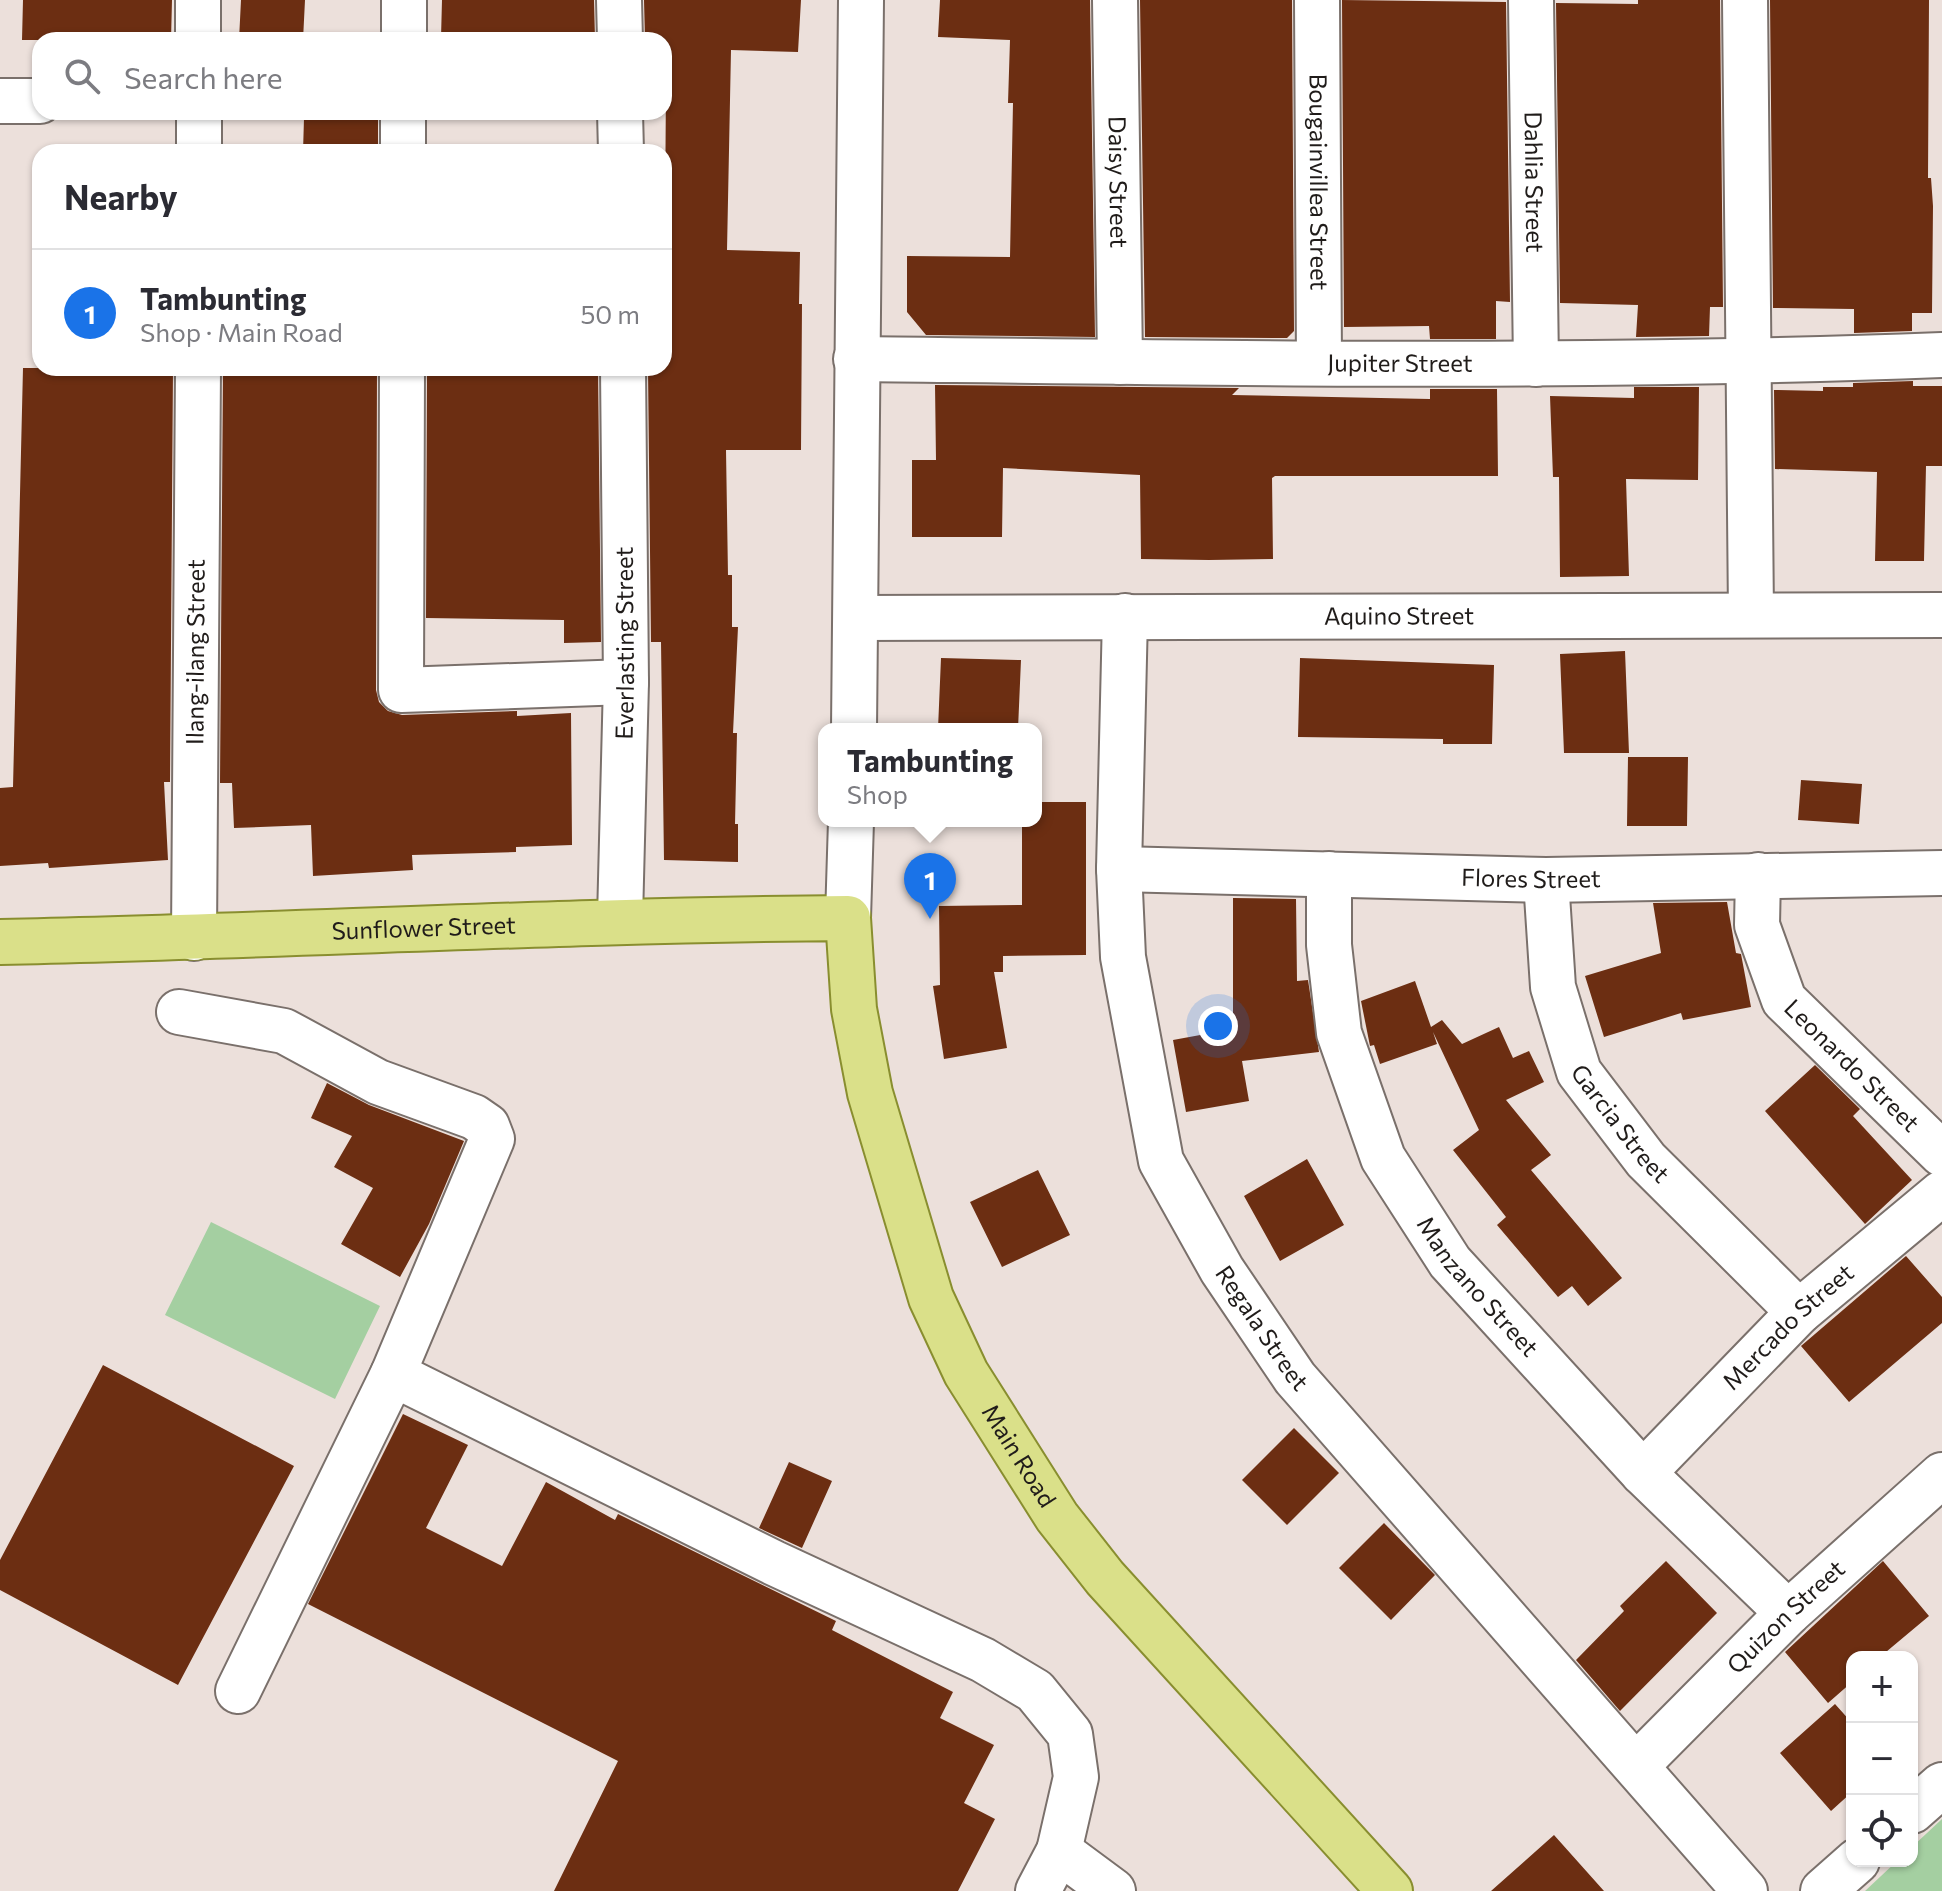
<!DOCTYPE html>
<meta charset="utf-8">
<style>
body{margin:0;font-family:Commissioner,sans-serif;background:#f2f2f3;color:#2b2b33}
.controls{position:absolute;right:24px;bottom:24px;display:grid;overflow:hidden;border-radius:16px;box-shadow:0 2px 6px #0004}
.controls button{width:72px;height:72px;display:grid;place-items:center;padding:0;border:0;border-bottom:2px solid #e1e1e2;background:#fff;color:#2b2b33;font:40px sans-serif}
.you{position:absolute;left:1218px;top:1026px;width:28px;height:28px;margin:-20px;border:6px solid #fff;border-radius:50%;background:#1a73e8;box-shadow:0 0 0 12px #1a73e833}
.badge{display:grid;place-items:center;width:52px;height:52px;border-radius:50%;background:#1a73e8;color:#fff;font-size:26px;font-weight:700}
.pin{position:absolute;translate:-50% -66px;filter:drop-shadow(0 2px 4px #0008)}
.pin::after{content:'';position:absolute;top:42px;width:28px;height:24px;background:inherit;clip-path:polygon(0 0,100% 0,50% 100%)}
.popup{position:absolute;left:818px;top:723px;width:224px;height:104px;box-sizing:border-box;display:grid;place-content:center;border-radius:16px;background:#fff;filter:drop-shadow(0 2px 6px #0005);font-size:26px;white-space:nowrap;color:#7c7c81}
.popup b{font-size:30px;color:#2b2b33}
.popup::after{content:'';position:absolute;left:50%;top:100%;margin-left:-16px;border:16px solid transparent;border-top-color:#fff}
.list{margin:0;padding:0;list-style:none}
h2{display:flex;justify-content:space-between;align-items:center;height:104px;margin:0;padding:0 32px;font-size:34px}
h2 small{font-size:26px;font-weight:400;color:#7c7c81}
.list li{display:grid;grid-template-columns:52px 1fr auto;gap:24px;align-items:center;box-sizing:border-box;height:128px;padding:0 32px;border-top:2px solid #e1e1e2}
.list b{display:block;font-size:30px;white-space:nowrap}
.list p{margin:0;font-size:26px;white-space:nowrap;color:#7c7c81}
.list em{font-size:26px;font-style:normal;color:#7c7c81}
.icon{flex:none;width:44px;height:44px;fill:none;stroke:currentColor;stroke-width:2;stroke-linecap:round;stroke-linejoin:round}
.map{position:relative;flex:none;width:1942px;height:1891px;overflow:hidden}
.search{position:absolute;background:#fff;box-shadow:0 2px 6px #0004;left:32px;top:32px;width:640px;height:88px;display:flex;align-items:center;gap:20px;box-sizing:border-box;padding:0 28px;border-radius:24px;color:#7c7c81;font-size:30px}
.panel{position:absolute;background:#fff;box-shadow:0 2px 6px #0004;left:32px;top:144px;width:640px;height:232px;border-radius:24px}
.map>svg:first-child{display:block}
.green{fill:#a4cfa1}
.building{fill:#6c2e12}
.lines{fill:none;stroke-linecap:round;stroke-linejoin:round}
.minor-casing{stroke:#7a706b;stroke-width:48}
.major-casing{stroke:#898e2f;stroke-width:48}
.minor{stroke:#fff;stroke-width:44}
.major{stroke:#dae089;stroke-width:44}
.labels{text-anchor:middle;stroke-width:8;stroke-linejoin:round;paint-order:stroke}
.street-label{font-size:24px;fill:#201c1a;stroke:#ece0db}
</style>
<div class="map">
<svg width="1942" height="1891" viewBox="0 0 1942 1891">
<rect width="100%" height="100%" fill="#ece0db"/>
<path class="green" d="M211,1222L380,1306L335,1399L165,1315Z
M1942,1819V1891H1865L1897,1861H1912V1847Z"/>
<path class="building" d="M23,0H172L171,40H22Z
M241,0H305L303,40H239Z
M442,0H594L595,39L441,38Z
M644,0H801L798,52L731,50L727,250L800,252L799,304H802L801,450H726L728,575H732V627H738L733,733H737L735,824H738V862L664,860L661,642H651L648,368H664L666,80L664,40H645Z
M940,0H1090L1095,337L926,335L907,312V256L1010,257L1013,103H1008L1010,40L938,37Z
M1140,0H1292L1294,331L1287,338L1145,337Z
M1342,0L1506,2L1510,302L1496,301V339H1430L1429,326L1344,327Z
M1638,0H1720L1723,307H1710L1709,336L1636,337L1638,305L1560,303L1556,3L1638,4Z
M1770,0H1929L1928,178H1931L1933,206L1932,313H1912V331L1854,333V309L1773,308Z
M304,118L378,120V152H303Z
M23,368H173L170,782H164L168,860L49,868L48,863L0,866V788L13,787Z
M223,368H377L376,690L379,702L388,711L402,715L517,711V716L571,713L572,845L516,847V852L412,855L413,870L313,876L311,825L234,828L232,783H220Z
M427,368H598L601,642L564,643V620L426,618Z
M1913,381V386H1942V466H1926L1924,561H1875L1877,472L1775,469L1774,390L1823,391V387H1853V383Z
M935,385L1239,388L1232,395L1430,399V389H1497L1498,476H1275L1272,478L1273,559L1209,560L1141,559L1140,475L1003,468L1002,537H912V460H936Z
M1634,387H1699L1698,480L1626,479L1629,576L1560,577L1559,477H1553L1550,396L1634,398Z
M1625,651L1629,753H1564L1560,654Z
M941,658L1021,660L1018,729H938Z
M1300,658L1494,665L1492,744H1443V739L1298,737Z
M1628,757H1688L1687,826H1627Z
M1801,780L1862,784L1859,824L1798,820Z
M1036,802H1086V955L1003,956V972H994L1007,1048L944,1059L933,986L940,985L939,906L1022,905V821H1036Z
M1233,898L1296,899L1297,981L1308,980L1319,1052L1242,1061L1249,1101L1186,1112L1173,1040L1233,1029Z
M1727,902L1736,953L1741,954L1751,1007L1683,1020L1681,1013L1604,1037L1585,976L1661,953L1653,903Z
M1415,981L1431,1027L1442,1020L1462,1044L1499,1027L1513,1058L1529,1051L1544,1082L1506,1100L1551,1155L1531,1170L1622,1278L1588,1306L1572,1286L1558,1297L1497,1225L1506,1217L1453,1150L1479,1130L1433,1032L1437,1044L1380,1064L1374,1045L1370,1046L1361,1001Z
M1815,1065L1860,1109L1853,1116L1912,1180L1865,1224L1765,1111Z
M327,1083L369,1105L464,1141L429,1224L400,1277L341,1244L373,1188L334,1167L352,1136L311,1118Z
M1307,1159L1344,1225L1280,1261L1244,1196Z
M1038,1170L1070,1235L1002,1267L970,1202Z
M1906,1256L1942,1297V1323L1849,1402L1801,1346Z
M103,1365L294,1466L178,1685L0,1590V1560Z
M403,1414L468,1445L426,1528L502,1566L546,1482L615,1520L618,1514L836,1621L832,1630L953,1692L940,1718L994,1745L964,1803L995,1819L958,1891H554L618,1761L308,1604Z
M1294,1428L1339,1473L1287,1525L1242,1480Z
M789,1462L832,1481L802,1548L759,1528Z
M1384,1523L1435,1575L1391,1620L1339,1568Z
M1666,1561L1717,1613L1620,1711L1576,1660L1624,1611L1620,1606Z
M1883,1561L1929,1616L1880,1657H1852V1682L1828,1703L1785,1652Z
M1835,1704L1852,1723V1792L1831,1811L1780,1753Z
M1554,1835L1604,1891H1491Z"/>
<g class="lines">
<defs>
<g id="minor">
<path d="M198,0V40"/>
<path d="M619,0L620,40"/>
<path id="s1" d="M1115,0L1120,362"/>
<path id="s2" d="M1317,0L1319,363"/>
<path id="s3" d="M1531,0L1536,364"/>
<path d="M1745,0L1751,615"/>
<path d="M404,40V0"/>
<path d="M0,101H40"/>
<path d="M620,112L621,152"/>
<path d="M199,152V112"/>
<path d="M403,152V112"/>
<path id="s4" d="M856,359C1218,363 1580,369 1942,355"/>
<path d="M402,368L401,690L626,682"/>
<path id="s5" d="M1125,616L1119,869L1123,957L1161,1161L1222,1270L1295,1378L1745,1891"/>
<path id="s6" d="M857,618L1942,615"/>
<path d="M854,729L861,0"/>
<path id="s7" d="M1119,869L1546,880L1942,873"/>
<path id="s8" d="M1329,874V945L1339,1033L1383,1158L1450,1262L1643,1473L1788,1613"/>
<path id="s9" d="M1758,875L1757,925L1784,1000L1942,1154"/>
<path id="s10" d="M1546,880L1553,987L1579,1072L1646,1160L1799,1312"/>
<path d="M848,918L851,821"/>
<path id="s11" d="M620,919L626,682L623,368"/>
<path id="s12" d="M194,938L198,368"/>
<path d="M179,1012L284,1031L378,1082L474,1117L487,1126L492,1139L393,1374L238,1691"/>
<path d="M393,1374L774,1563L983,1660L1035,1691L1070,1734L1076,1777L1059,1851"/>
<path id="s13" d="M1643,1473L1799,1312L1942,1193"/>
<path id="s14" d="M1637,1765L1788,1613L1942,1475"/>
<path d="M1912,1811L1942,1785"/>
<path d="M1038,1891L1059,1851L1113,1891"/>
<path d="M1823,1891L1857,1861"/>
</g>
<g id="major">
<path id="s15" d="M0,942C283,936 565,920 848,918L854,1009L870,1093L931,1298L966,1373L1057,1517L1105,1578L1390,1891"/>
</g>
</defs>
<use href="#minor" class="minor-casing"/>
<use href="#major" class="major-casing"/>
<use href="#minor" class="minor"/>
<use href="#major" class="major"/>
</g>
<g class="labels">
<g class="street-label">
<text dy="8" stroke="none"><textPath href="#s1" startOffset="182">Daisy Street</textPath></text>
<text dy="8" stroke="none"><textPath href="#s2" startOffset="182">Bougainvillea Street</textPath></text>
<text dy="8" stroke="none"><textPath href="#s3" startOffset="182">Dahlia Street</textPath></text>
<text dy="8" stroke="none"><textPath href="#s4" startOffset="544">Jupiter Street</textPath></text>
<text dy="8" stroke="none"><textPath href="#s6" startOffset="542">Aquino Street</textPath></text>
<text dy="8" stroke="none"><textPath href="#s11" startOffset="276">Everlasting Street</textPath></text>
<text dy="8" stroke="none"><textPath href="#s12" startOffset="286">Ilang-ilang Street</textPath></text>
<text dy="8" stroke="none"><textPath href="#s7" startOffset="412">Flores Street</textPath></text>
<text dy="8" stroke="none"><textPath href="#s15" startOffset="424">Sunflower Street</textPath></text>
<text dy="8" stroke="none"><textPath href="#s9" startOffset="224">Leonardo Street</textPath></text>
<text dy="8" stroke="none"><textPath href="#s10" startOffset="262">Garcia Street</textPath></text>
<text dy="8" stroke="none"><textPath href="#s8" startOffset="452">Manzano Street</textPath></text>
<text dy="8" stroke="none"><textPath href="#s5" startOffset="744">Regala Street</textPath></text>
<text dy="8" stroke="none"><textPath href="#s13" startOffset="206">Mercado Street</textPath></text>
<text dy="8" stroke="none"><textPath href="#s15" startOffset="1420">Main Road</textPath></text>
<text dy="8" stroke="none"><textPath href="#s14" startOffset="210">Quizon Street</textPath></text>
</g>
</g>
</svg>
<div class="controls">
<button>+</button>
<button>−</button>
<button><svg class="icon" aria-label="locate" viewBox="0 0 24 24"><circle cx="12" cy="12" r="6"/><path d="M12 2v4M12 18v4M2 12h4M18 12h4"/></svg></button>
</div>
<div class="you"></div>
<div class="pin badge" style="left:930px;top:919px">1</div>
<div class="popup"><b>Tambunting</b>Shop</div>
<div class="search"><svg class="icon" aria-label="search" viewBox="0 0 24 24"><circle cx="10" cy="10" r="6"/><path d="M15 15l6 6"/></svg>Search here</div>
<section class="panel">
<h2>Nearby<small></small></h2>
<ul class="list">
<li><span class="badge">1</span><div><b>Tambunting</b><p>Shop · Main Road</p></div><em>50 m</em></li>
</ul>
</section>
</div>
